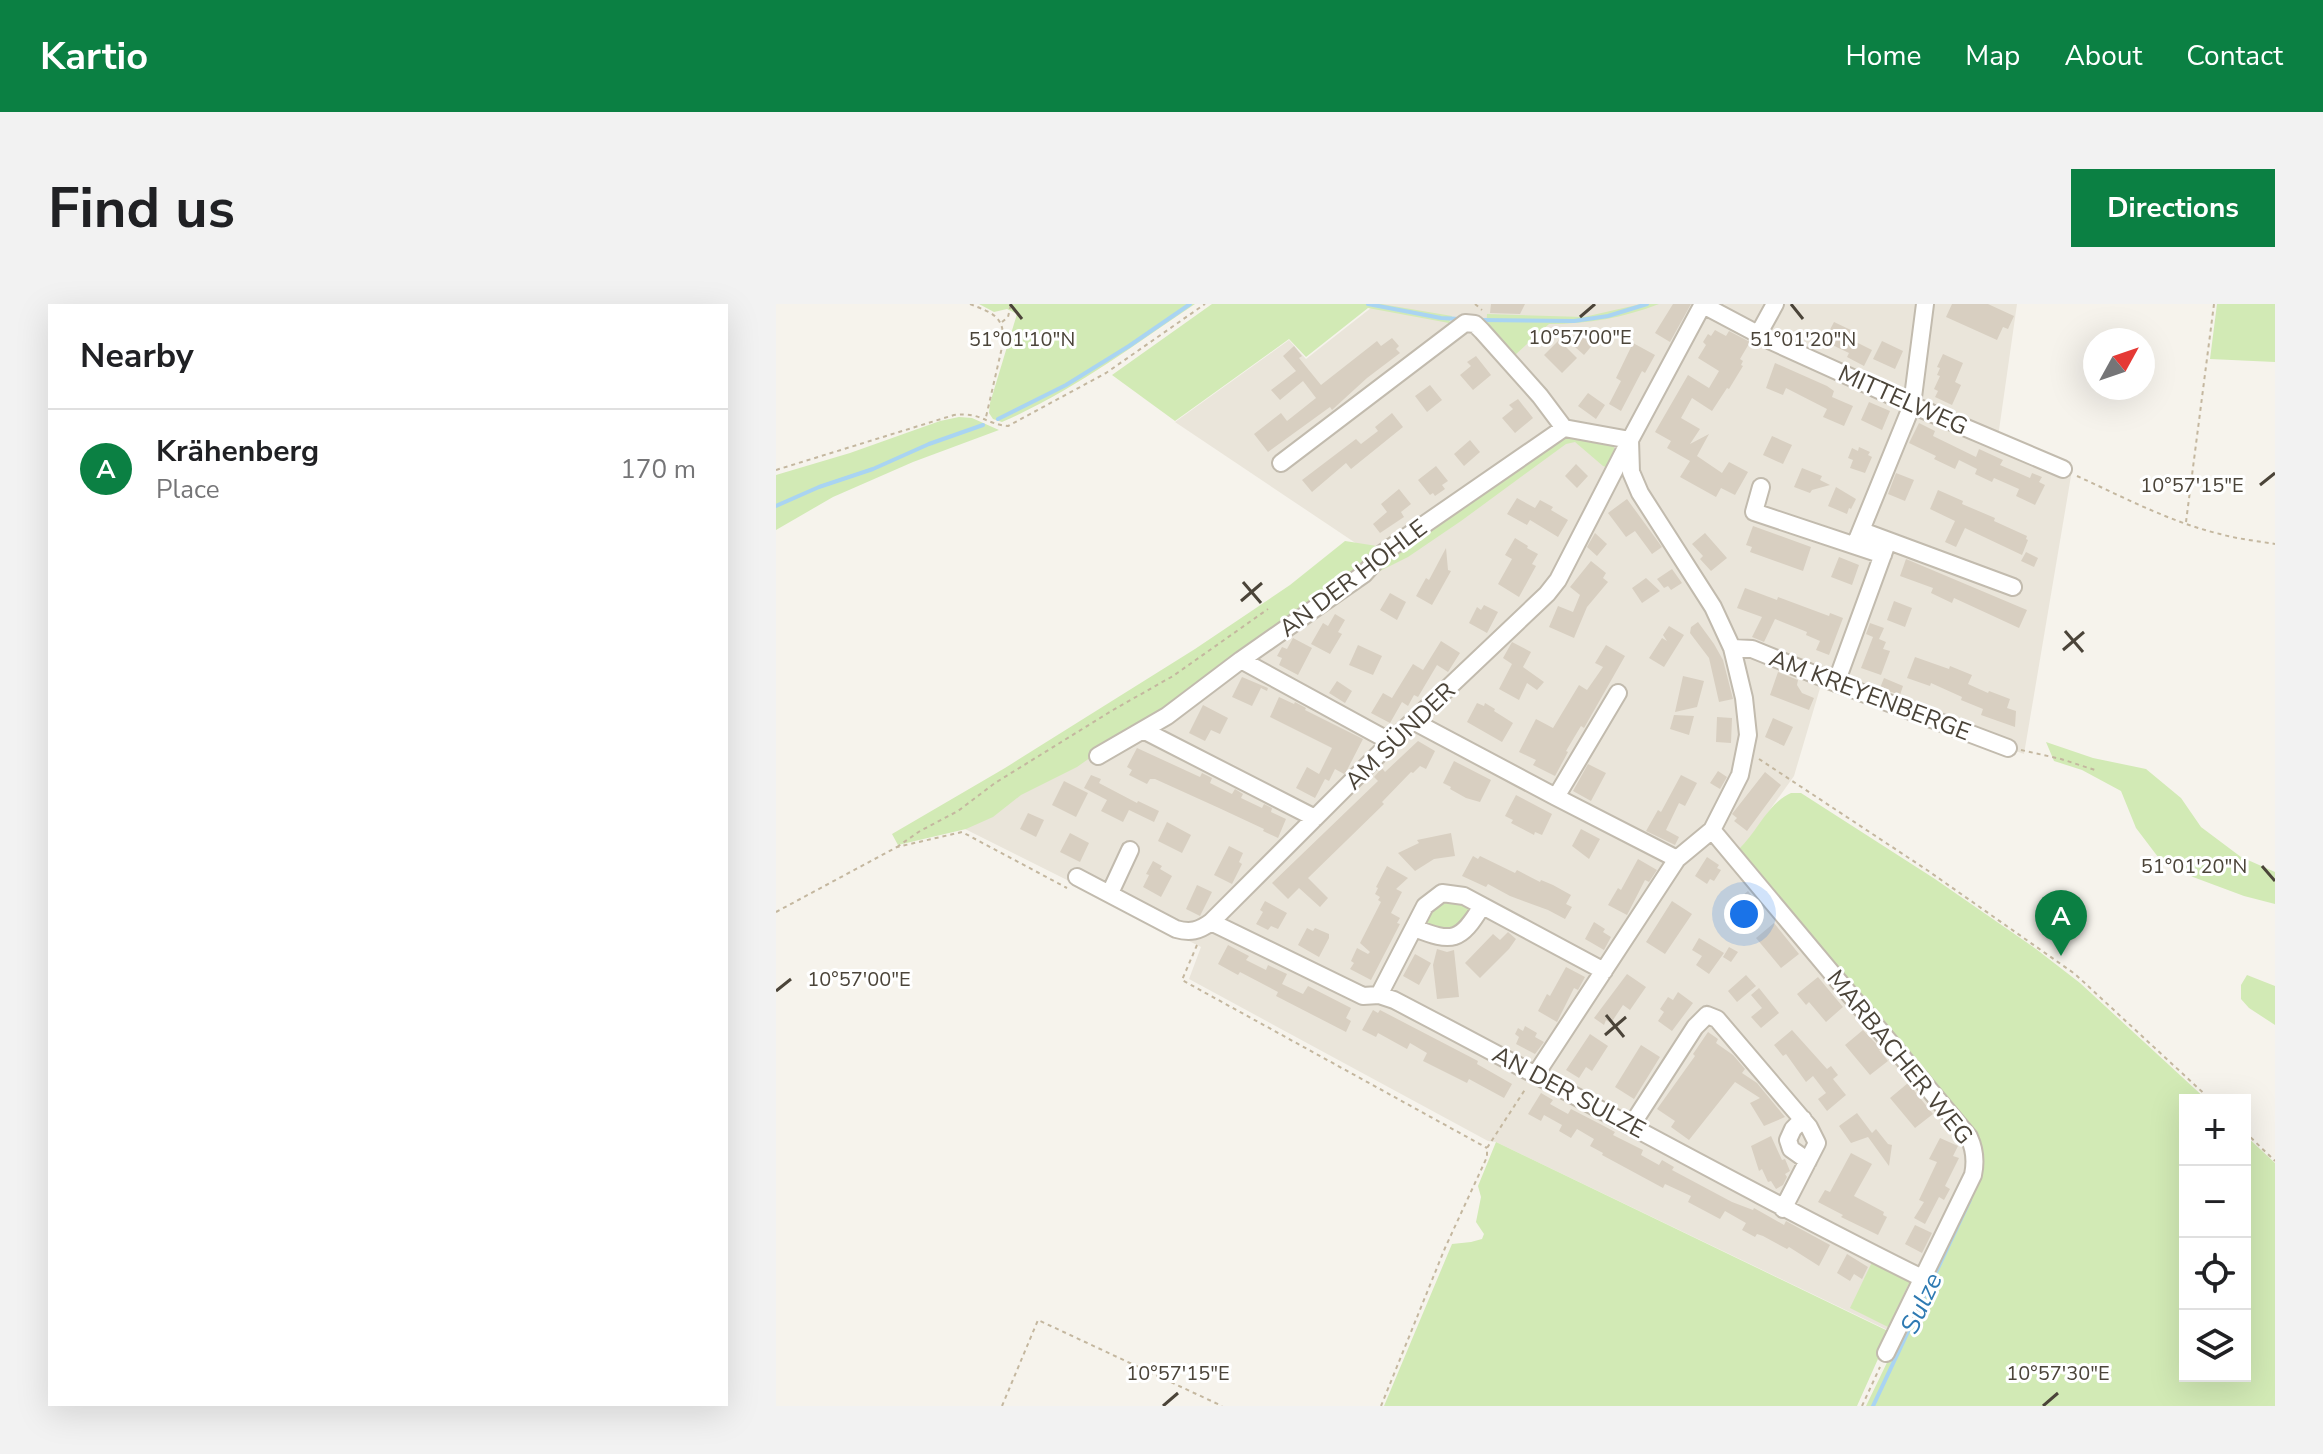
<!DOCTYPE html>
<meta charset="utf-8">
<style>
body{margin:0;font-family:"Nunito Sans",sans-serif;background:#f2f2f2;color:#202124}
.controls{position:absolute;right:24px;bottom:24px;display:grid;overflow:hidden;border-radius:0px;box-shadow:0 8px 32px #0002}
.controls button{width:72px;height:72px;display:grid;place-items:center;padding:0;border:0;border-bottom:2px solid #e0e0e0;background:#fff;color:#202124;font:40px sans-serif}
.compass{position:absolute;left:1307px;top:24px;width:72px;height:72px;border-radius:50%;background:#fff;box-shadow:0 8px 32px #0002;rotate:50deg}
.you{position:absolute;left:968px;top:610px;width:28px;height:28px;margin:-20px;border:6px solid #fff;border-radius:50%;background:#1a73e8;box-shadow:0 0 0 12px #1a73e833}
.badge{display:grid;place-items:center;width:52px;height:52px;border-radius:50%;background:#0b8043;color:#fff;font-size:26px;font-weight:700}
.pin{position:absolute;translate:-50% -66px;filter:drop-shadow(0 2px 4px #0008)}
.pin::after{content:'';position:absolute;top:42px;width:28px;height:24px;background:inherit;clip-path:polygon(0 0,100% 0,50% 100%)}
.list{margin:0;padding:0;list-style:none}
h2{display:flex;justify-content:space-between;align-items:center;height:104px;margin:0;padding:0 32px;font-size:34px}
h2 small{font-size:26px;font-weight:400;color:#757577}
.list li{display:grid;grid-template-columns:52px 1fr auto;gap:24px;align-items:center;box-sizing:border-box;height:120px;padding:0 32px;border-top:2px solid #e0e0e0}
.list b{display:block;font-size:30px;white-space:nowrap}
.list p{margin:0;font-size:26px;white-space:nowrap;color:#757577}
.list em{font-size:26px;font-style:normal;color:#757577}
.icon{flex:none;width:44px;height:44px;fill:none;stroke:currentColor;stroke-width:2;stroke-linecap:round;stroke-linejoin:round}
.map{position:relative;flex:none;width:1499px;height:1102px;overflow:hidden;border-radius:0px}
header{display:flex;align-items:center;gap:48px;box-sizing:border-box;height:112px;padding:0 40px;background:#0b8043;color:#fff}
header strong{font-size:38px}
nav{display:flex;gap:44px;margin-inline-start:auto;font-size:28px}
.intro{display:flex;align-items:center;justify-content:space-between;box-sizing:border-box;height:192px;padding:0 48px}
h1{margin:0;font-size:56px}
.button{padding:20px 36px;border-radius:0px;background:#0b8043;color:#fff;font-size:28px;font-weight:700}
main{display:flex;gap:48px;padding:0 48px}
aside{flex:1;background:#fff;border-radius:0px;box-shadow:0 8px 32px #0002}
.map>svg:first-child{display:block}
.residential{fill:#eae5da}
.green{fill:#d2eab5}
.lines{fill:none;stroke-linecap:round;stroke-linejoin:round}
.stream{stroke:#a9d4f2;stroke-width:4}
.building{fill:#d8cfc1}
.minor-casing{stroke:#c2bbae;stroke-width:20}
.path{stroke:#c4b79f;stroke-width:2;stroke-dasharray:4 4;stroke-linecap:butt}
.minor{stroke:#fff;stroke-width:16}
.ticks{fill:none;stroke:#4b4439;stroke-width:3}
.labels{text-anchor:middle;stroke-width:6;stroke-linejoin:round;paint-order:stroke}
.street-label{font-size:24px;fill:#4b4439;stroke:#fff}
.water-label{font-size:26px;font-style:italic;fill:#2e7ab2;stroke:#fff}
.ticks-label{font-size:20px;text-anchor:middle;fill:#4b4439;stroke:#fff;stroke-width:6;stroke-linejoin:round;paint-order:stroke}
</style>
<header>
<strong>Kartio</strong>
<nav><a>Home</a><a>Map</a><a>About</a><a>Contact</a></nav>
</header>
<div class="intro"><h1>Find us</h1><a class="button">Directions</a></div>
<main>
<aside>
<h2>Nearby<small></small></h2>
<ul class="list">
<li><span class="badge">A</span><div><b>Krähenberg</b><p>Place</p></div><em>170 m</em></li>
</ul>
</aside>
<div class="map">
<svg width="1499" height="1102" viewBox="0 0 1499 1102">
<rect width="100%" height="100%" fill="#f6f3ec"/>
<path class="residential" d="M600,0H1241L1222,133L1296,166L1248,450L1047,374L1018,472L973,535L963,545L1200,832L1203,850L1124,1032L720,838L712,837L413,675L425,643L183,522L584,242L399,118L513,36L530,55Z"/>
<path class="green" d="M203,0H419C355,43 297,87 226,118L217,115L213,109L214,99L241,10L231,5L218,8Z
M436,0H605L676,12L673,19L592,4L530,53L513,35L399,117L336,71Z
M865,0H883C846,14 813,20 773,20L739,51L768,83L763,87L710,27L711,10L808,13Z
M1441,0H1499V58L1434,55Z
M183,113L196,114L223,126L137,158L57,193L0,226V171L74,149L164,117Z
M789,127L837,140L841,154L832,164L827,162L799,138L790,140L685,217L632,253L604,267V258Z
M569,237L601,242L583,264L408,392L345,429V432L301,463L245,491L217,513L190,525L122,541L116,530L229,464L419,345L514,281Z
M1270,438L1317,454L1370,465L1405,494L1425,523L1465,553L1499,568V600L1468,592L1417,573L1382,553L1360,524L1345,487L1306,466L1278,457Z
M1015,489H1025L1159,575L1260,645L1304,679L1431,796H1409V1072H1469V831L1499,859V1102H1090L1191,893L1200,832L963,545C981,528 992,499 1015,489Z
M679,594L698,605L678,629L645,620C657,603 657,595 679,594Z
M1471,671L1499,682V721L1473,704L1465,695V681Z
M720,838L1114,1028L1081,1102H608L676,940L695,938L706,935L708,930L700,918L705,893L702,882Z
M1098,954L1136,973L1112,1023L1074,1004Z"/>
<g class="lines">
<path class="stream" d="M592,0L665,14L684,15
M704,16L798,17L832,12L871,0
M222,115L290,81L353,42L414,0
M0,202L43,183L97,165L153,140L207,121
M1097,1102L1194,896"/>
</g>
<path class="building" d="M715,0H749L744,10L714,9Z
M897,0H915L894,38L879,29Z
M1176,0H1212L1238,12L1232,25L1227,23L1221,36L1170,13Z
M1058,18L1079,28L1076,36L1096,46L1088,62L1071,53L1073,49L1048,37Z
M939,26L950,32L953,27L974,38L964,55L967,57L965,61L967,62L953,85L951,84L936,107L916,94L905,114L924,125L914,140L933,130L921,152L946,169L953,158L972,168L959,191L945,184L940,193L904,173L914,157L891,144L895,137L879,128L912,71L933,84L943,67L922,54L930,41L927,38L932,30L935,32Z
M810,30L819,38L808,51L799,43Z
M616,34L623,42L620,45L624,49L591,74L556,106L554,103L492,148L478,130L505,109L511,117L540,94L527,77L504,96L495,86L520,67L507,52L518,42L526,52L523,54L545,81L601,37L605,42Z
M783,36L801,54L786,69L768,51Z
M1106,37L1127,47L1119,65L1097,55Z
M857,39L879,51L869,69L866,67L845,107L833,100L845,77L840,74Z
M1167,50L1187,59L1179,78L1185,81L1176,101L1159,93L1162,87L1158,85L1164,72L1161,71L1164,64L1161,63Z
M700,52L715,71L697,86L684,71L695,62L691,58Z
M999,59L1051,82L1058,87L1056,93L1077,102L1068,122L1047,113L1051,105L1010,84L1007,91L990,84Z
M654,81L666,96L651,108L639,92Z
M812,89L829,101L820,115L802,102Z
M742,95L757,114L739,129L726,114L737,105L733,101Z
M1093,98L1114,107L1106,126L1085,116Z
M616,109L627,123L575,165L570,159L536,188L526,176L580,135L585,140L602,127L599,123Z
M1143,119L1159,127L1157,132L1200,153L1203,145L1227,156L1224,161L1254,174L1256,169L1266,173L1263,178L1269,181L1259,201L1240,192L1243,185L1218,174L1216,178L1199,170L1201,165L1183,156L1179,165L1158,155L1160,152L1133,139Z
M996,132L1016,141L1007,160L987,151Z
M694,136L704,148L688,162L678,150Z
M1083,143L1094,148L1092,151L1096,153L1089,169L1074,164L1077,156L1072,154L1076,144L1082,147Z
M800,160L812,172L801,184L789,172Z
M660,162L672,177L666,181L669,185L659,192L657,189L654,191L642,176Z
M1026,164L1046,172L1044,176L1054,181L1036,186L1034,189L1018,183Z
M1120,169L1138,176L1129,197L1112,190Z
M1060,183L1080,195L1075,205L1073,204L1071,210L1052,202Z
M623,185L635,200L625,208L628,213L604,229L597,220L611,208L605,200Z
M1162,186L1187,197L1186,200L1219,214L1218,217L1251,232L1250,235L1252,236L1246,251L1189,224L1180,243L1169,238L1179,217L1154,205Z
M741,194L759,204L764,196L777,203L775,206L792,216L782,233L754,216L751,221L731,210Z
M851,195L886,243L876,250L859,227L850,233L832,209Z
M977,222L1035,243L1027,267L974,248L976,243L970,241Z
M819,229L831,240L821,252L811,243Z
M929,229L951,254L935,267L924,255L927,252L916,240Z
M739,234L752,242L751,244L762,250L756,260L760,262L743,293L722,280L736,255L729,251Z
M670,244L672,266L675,267L656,301L640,292L650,274L653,276Z
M1250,248L1262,254L1258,263L1245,257Z
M1063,253L1083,261L1076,281L1055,273Z
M1130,255L1251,306L1243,324L1178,294L1176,299L1155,289L1157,284L1124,272Z
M815,257L830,269L827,274L832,278L811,303L798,334L773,323L782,302L797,308L804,291L794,283Z
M896,265L906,279L895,286L892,282L888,284L881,275Z
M870,274L884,287L866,299L856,284Z
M969,284L1001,296L1002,293L1053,312L1054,309L1067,314L1053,351L1040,346L1044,337L1030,331L1031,328L999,315L988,338L976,333L986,313L961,304Z
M614,289L630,298L621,316L604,306Z
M1118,297L1136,304L1129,323L1111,316Z
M708,301L722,308L711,329L693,319L701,303L705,306Z
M559,310L569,316L562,328L566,330L554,350L535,340L547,319L552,322Z
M922,318L938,340L947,356L957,395L943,398L933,354L914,329L915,323Z
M1094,319L1108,324L1103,335L1110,338L1107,345L1114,347L1105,371L1085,364L1097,333L1090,330Z
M893,322L908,331L888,363L873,354L886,334L891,337L887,331Z
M517,334L536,344L522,371L503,361L506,354L501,352L506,343L511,345Z
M665,337L684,349L672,368L661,361L642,393L638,391L632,402L626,398L614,419L595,409L607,389L616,394L637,360L647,366Z
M736,338L755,348L747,363L768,378L761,386L751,379L743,396L723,385L736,360L727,354Z
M582,341L606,352L597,371L573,361Z
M830,341L849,352L808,424L805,422L790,447L792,448L779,472L757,461L760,456L743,448L760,415L777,424L803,381L811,386L827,363L819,359Z
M1139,353L1173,365L1174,362L1196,371L1192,380L1212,389L1213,387L1234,395L1231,404L1240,407L1239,423L1205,411L1207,405L1185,396L1186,393L1155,379L1154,382L1131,374Z
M1002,368L1022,376L1021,381L1026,389L1038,394L1033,406L994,391Z
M907,372L928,377L921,403L899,408Z
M466,373L492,384L491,387L485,384L476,402L456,393Z
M1108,374L1127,382L1124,391L1104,384Z
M561,377L576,387L569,399L553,389Z
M503,393L518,400L519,398L530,404L529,406L587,435L570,468L568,470L559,465L553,477L549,475L539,494L520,484L531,463L543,470L556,444L494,413Z
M701,399L708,402L709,399L719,405L718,407L737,419L726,438L691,418Z
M427,401L452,414L444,430L435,426L429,437L413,429Z
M898,411L918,412L913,431L894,425Z
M941,413L956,414L955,439L940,438Z
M997,414L1017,423L1008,442L989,433Z
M642,437L659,447L650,465L644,462L637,469L635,468L606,498L608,500L532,574L552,594L544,603L523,584L512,595L496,579L602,477L598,473L606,464L609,468Z
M361,444L424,473L426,469L436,474L434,479L456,490L459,485L467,490L465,494L486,504L488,500L496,504L495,508L510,515L502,534L487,527L488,525L443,504L379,475H374L371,480L353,471L356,466L351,463Z
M678,457L715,476L704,498L690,494L674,485L675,483L667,479Z
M812,460L830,469L815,497L797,487Z
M942,467L951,473L944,485L934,479Z
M989,468L1005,481L971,527L958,517L961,514L956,510Z
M315,471L325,475L323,479L361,499L362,497L383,507L378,518L353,506L347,518L325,507L331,496L308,484Z
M905,471L921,479L909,502L903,499L890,526L903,533L899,541L870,527L882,506L885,508Z
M288,477L312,489L300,513L276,501Z
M740,491L776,510L766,531L759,528L758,531L735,519L737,516L729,512Z
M252,509L268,516L260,533L244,525Z
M391,518L415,531L406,549L382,537Z
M805,525L824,535L813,555L796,542Z
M294,529L313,539L304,558L284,548Z
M675,529L679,552L658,555L639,567L622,549L643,539L641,536Z
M453,542L467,549L463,558L466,560L456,580L438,571Z
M697,552L702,555L704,552L739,569L741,566L764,578L765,576L777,581L795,591L790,600L796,603L789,615L772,606L734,592L712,580L710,583L686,572Z
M931,553L943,561L941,564L945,566L938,577L934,575L931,580L919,572Z
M862,555L881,566L873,578L869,576L851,611L832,601L842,584L845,586Z
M377,557L386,562L384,565L396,572L385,593L367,583L373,571L370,570Z
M611,562L632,574L620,585L626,588L615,609L624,614L621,619L624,620L595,676L574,665L578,659L575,657L581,644L592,650L594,648L584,639L605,598L602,596L604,593L599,590L602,584L600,583Z
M421,581L436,588L424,612L410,605Z
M972,587L981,598L972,605L976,609L967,617L954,602Z
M489,597L511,609L502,625L495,622L492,626L480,620L487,608L484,606Z
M896,597L916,610L889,650L870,638Z
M818,618L829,625L827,628L835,633L828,646L809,635Z
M998,619L1023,650L1005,664L980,634Z
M531,624L537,627L539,624L553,630V634L543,653L522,641Z
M732,628L740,635L733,645L704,674L689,659L717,630L724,636Z
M923,634L948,649L933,670L920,661L926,652L916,646Z
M452,641L473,652L470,656L490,666L492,661L511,670L506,680L527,690L532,682L575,704L570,714L575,717L570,728L500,692L502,688L464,668L462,671L442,660Z
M953,643L962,648L955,658L947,653Z
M661,645L671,648L678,646L683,693L661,695L657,661Z
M639,650L655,659L643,681L627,672Z
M790,663L809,673L802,686L798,684L781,718L762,707L771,690L774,692Z
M851,670L870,683L854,706L847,701L835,719L830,716L828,721L818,714Z
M970,671L980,682L961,698L952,687Z
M1042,673L1067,703L1050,718L1033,698L1030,701L1021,690Z
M983,684L1003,709L985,724L975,713L986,704L975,691Z
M902,688L917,699L896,727L882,717L888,708L884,705L892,693L897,696Z
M597,706L602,709L604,706L702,757L701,760L736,780L728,794L693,775L691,779L647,757L651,749L634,739L631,745L602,729L600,733L586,726Z
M749,722L761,729L759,733L768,738L759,750L740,740L743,733L739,730L742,724L747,727Z
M1016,726L1051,765L1055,762L1062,771L1057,775L1070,791L1051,807L1042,795L1050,789L1037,772L1030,778L1010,750L1007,752L998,741Z
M1087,726L1105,745L1103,746L1112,757L1094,771L1069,741Z
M932,728L942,735L940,739L957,751L969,765L966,769L981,779L1009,813L988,822L974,799L984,794L959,778L913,836L895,823L899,817L881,805L919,752L917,750Z
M814,730L832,742L816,767L810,763L803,774L790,766Z
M865,741L884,753L858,795L839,783Z
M1132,779L1157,810L1139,824L1114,794Z
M765,789L777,796L774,800L792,810L795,805L826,821L839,828L837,831L867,846L865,851L883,861L886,856L898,863L896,866L956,898L977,906L978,904L1008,921L1010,917L1054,941L1043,962L1013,943L1011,945L987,932L981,930L979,933L966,926L970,919L949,907L944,915L912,898L915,892L889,880L887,884L826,851L827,849L814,842L818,835L801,825L795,834L783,827L786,821L768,811L765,817L752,810Z
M1081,809L1096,829L1100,825L1112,840L1116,841L1113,862L1092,833L1075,839L1063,822Z
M995,832L1006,856L1009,855L1014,867L1009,870L1011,873L1007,881L1000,885L995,877L992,878L986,865L983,867L975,842Z
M1164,834L1182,842L1177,852L1183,854L1169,882L1174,885L1168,896L1163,893L1149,920L1138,914L1148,898L1143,896L1161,858L1153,855Z
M1075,849L1096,860L1078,892L1108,908L1107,911L1111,913L1102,931L1065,913L1067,911L1042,898L1049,886L1054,888Z
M1139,921L1156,929L1146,949L1129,940Z
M1071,950L1092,963L1086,975L1078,970L1074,977L1061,969Z"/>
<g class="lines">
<defs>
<path id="minor" d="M927,1L995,37L1136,101L1287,165
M983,29L999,0
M985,183L978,208L1107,251
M1086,227L1237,283
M1079,241L1136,101L1149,0
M956,344L976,345L1060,379L1232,444
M465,356L615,438
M1060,379L1110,242
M637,417L780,493L901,555
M367,426L539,514
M322,452L391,412L465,356L588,270L607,249L788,124
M780,493L842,389
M936,526L1193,833C1199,846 1200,857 1197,871L1110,1049
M301,573L400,625C414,629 423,627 435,618L615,438L771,290L782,276L854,136L788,124L764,92L706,27L699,20L689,19L505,159
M334,589L354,546
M435,618L587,692L603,691L618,696C795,788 968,886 1146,974
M638,624C677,639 684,638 706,602
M603,691L649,602L666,589L688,592L828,667
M760,770L901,555L936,526L964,471L972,431L968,394L956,344L937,303L864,189L855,168L854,136L927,0
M1027,815L1017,825L1012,836L1015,845L1032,857
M855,822L919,723L931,711L941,715L1033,823L1041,839L1007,905"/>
</defs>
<use href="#minor" class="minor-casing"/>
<path class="path" d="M194,0C216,9 229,12 227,39L210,113
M699,0L706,6
M226,18L232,13L235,0
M0,166L178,111C206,108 209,120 232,122L330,69L429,0
M1301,172C1347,193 1394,218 1444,230C1462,235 1481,237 1499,240
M1410,218L1438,0
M1245,446L1285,455L1322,467
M983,455L1151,566L1299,670L1435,796
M121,543L144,527L182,507L219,479L337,406L397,372L492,305
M0,608L121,543L186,528L291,584
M421,641L406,676L711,844
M1469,828L1499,857
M226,1102L262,1016L446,1102
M605,1102L669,944L711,853V844L750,784
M1086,1102L1104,1063"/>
<use href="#minor" class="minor"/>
</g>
<path class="ticks" d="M234,0L246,15M1015,0L1027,15M804,13L819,0M1484,181L1499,169M467,278L485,299M465,297L486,279M1289,327L1307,348M1287,346L1308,328M1486,562L1499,577M0,687L15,675M830,711L848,733M829,731L850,713M387,1102L402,1089M1267,1102L1282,1089"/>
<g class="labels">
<g class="street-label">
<text transform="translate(1127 96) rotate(24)" y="8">MITTELWEG</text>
<text transform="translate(577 274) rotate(-37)" y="8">AN DER HOHLE</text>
<text transform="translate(1094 391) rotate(21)" y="8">AM KREYENBERGE</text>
<text transform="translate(624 432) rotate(-44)" y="8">AM SÜNDER</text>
<text transform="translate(1124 753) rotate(51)" y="8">MARBACHER WEG</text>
<text transform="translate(793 788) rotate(28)" y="8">AN DER SULZE</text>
</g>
<g class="water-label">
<text transform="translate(1145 999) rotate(-65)" y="9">Sulze</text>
</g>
</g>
<g class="ticks-label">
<text x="804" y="40">10°57'00"E</text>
<text x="246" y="42">51°01'10"N</text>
<text x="1027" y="42">51°01'20"N</text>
<text x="1416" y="188">10°57'15"E</text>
<text x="1418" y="569">51°01'20"N</text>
<text x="83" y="682">10°57'00"E</text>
<text x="402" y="1076">10°57'15"E</text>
<text x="1282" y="1076">10°57'30"E</text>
</g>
</svg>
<div class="controls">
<button>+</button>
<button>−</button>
<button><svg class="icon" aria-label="locate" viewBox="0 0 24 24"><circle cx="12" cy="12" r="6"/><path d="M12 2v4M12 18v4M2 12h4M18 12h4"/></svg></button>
<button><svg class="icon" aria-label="layers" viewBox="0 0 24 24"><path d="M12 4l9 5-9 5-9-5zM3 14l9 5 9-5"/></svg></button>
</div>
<svg class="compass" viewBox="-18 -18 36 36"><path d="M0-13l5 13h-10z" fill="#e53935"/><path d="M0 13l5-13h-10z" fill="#757577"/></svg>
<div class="you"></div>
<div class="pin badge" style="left:1285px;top:652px">A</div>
</div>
</main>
